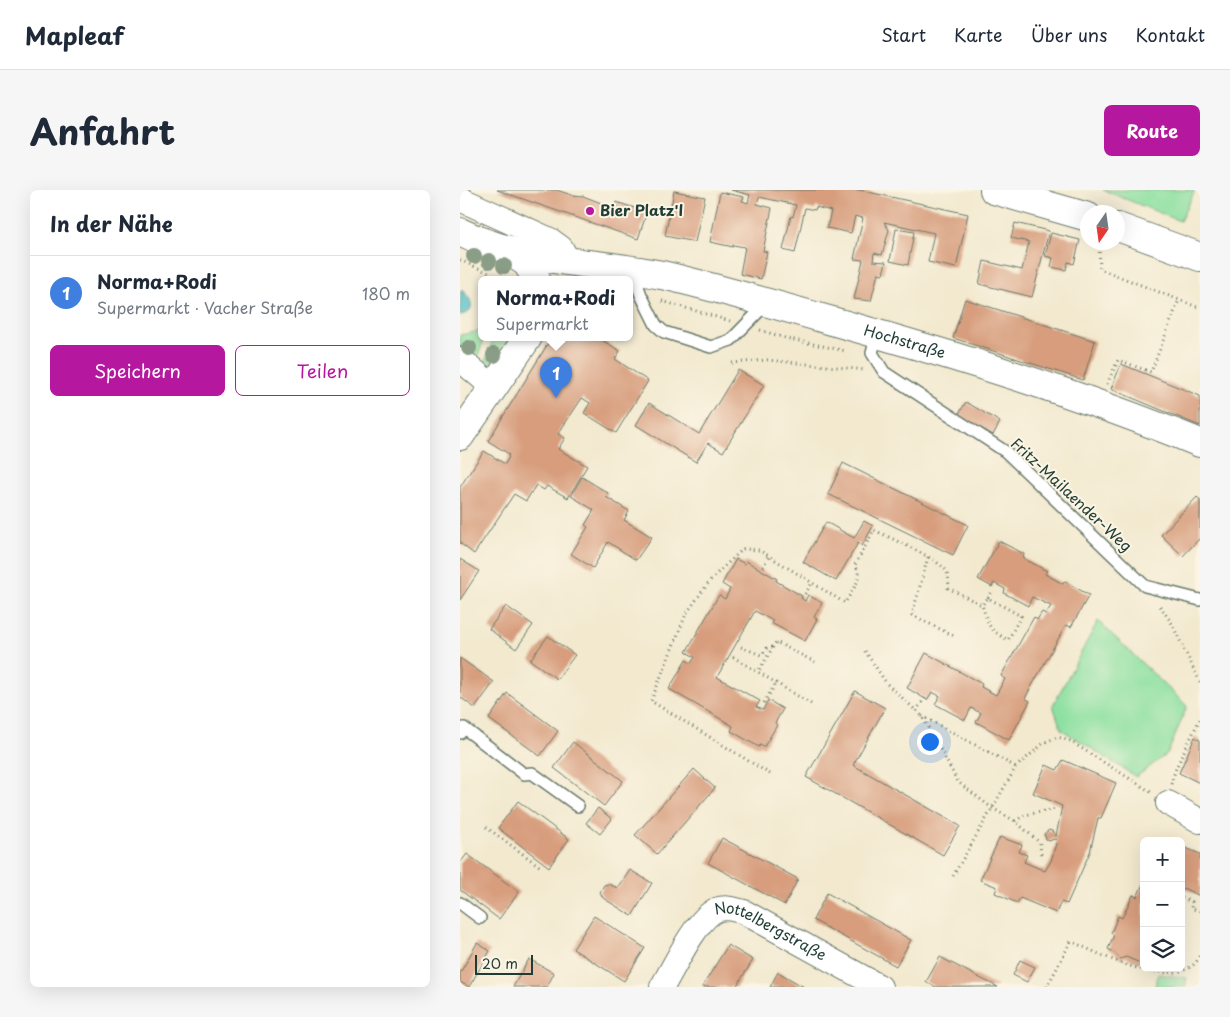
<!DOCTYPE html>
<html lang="de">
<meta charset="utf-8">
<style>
body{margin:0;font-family:"Playpen Sans",sans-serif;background:#f6f6f7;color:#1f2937}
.controls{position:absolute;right:15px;bottom:15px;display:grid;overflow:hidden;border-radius:8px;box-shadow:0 5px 20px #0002}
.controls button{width:45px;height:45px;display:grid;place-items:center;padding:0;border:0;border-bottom:1px solid #e0e1e3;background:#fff;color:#1f2937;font:25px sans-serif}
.compass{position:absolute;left:620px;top:15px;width:45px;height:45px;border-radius:50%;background:#fff;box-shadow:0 5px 20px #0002;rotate:193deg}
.scale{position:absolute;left:15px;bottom:12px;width:58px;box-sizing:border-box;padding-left:5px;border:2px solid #1f3d34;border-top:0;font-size:14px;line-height:18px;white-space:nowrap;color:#1f3d34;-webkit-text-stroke:4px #fcf5e5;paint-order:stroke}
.you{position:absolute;left:469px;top:551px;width:18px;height:18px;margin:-12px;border:4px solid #fff;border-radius:50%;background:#1a73e8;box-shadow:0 0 0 8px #1a73e833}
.badge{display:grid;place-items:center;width:32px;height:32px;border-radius:50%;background:#b5179e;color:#fff;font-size:16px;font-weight:700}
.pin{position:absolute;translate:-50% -41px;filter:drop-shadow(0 1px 2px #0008)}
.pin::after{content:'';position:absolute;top:26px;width:18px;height:15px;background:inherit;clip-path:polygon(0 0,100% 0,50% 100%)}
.popup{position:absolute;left:18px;top:86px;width:155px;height:65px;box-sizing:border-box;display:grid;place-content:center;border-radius:8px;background:#fff;filter:drop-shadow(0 1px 4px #0005);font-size:16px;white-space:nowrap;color:#747a83}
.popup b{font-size:19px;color:#1f2937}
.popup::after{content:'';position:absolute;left:50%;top:100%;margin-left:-10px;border:10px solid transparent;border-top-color:#fff}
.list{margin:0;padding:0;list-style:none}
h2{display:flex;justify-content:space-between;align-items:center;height:65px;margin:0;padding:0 20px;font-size:21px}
h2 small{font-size:16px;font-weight:400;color:#747a83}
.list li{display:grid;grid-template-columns:32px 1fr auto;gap:15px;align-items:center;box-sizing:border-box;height:75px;padding:0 20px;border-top:1px solid #e0e1e3}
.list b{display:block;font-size:19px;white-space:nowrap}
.list p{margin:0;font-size:16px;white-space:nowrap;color:#747a83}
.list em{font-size:16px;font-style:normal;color:#747a83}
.actions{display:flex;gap:10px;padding:15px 20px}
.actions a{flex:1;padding:11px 0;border:1px solid #b5179e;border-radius:8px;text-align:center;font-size:18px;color:#b5179e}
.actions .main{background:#b5179e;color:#fff}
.icon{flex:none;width:28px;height:28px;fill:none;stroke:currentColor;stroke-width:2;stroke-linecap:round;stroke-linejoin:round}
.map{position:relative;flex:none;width:740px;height:797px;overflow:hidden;border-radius:8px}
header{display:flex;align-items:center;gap:30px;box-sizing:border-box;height:70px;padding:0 25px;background:#fff;border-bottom:1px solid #e0e1e3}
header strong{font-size:24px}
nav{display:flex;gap:28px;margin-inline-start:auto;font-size:18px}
.intro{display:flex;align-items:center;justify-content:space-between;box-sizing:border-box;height:120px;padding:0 30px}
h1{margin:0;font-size:35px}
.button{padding:12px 22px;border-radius:8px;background:#b5179e;color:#fff;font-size:18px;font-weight:700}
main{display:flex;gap:30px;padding:0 30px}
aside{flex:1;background:#fff;border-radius:8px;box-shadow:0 5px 20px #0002}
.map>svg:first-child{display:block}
.green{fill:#8de0a1;stroke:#568e6a}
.water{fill:#4fbdc6;stroke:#377d7d}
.building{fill:#d79d7d}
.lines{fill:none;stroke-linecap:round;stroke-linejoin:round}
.service-casing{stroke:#69796a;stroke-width:14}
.minor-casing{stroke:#69796a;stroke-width:26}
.tertiary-casing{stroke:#69796a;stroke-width:30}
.primary-casing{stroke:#69796a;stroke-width:30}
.path{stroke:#69796a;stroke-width:3;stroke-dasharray:1 4;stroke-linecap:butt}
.service{stroke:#fff;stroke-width:11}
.minor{stroke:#fff;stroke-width:24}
.tertiary{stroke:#fff;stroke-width:28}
.primary{stroke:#fff;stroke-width:28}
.tree{fill:#8a9d86}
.poi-dot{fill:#b5179e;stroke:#fcf5e5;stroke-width:2}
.labels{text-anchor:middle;stroke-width:4;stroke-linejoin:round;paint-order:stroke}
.poi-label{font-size:15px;font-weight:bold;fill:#1f3d34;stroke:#fcf5e5;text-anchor:start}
.street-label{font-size:15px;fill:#1f3d34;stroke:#fcf5e5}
</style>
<header>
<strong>Mapleaf</strong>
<nav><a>Start</a><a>Karte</a><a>Über uns</a><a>Kontakt</a></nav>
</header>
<div class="intro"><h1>Anfahrt</h1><a class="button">Route</a></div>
<main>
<aside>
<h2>In der Nähe<small></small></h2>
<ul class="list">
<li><span class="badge" style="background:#3f7fe0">1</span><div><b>Norma+Rodi</b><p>Supermarkt · Vacher Straße</p></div><em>180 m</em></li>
</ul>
<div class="actions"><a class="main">Speichern</a><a>Teilen</a></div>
</aside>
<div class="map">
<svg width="740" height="797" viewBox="0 0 740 797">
<rect width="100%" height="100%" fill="#fcf5e5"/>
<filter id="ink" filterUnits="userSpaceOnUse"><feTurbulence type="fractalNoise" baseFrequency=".02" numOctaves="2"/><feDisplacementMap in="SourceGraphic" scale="10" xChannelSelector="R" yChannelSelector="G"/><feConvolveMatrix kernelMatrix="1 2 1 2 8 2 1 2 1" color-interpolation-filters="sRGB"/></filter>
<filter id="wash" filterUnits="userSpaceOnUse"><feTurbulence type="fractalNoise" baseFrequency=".0096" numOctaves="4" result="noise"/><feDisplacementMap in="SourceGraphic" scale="20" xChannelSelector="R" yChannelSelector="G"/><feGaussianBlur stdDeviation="1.12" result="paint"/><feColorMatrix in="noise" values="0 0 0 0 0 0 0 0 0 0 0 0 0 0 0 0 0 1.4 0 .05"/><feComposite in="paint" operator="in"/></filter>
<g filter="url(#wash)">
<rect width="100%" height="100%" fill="#f2e9cf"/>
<path class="green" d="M643,0H735L720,31Z
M22,137V147H25L19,163L14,173L0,162V145L15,142Z
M34,147H52L41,168L27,174L26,170Z
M638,431L727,516L708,563L676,587L601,539L593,515Z
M698,784L727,788L725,797H695Z"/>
<path class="water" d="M1,100C13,107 17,123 0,125Z"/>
<g id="blocks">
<path class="building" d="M37,0H96L112,5L123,6L154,18L156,12L187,22L178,49Z
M271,0H399L508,24L496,78L468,72L474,43L424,32L429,40L422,65L414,63L413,71L426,72L423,84L418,83L411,111L394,109L403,70L394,69L403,28L395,26L391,43L367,38L371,21L356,17L355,20L345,18L335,63L323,60L331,26L333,27L336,15L299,7L297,14L312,18L303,61L307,62L301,89L280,84L285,57L273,55V57L250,52L260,2L284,7L282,11L288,13L290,5Z
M214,1L245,7L235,52L205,46Z
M555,33L589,41L572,107L519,94L524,71L562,80L569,52L551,48Z
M436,39L454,42L448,75L430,71Z
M591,43L620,50L614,74L608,72L606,80L591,77L593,68L585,66Z
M505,109L635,151L623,190L493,148Z
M92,147H137L160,161L155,169L188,191L156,243L124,223L130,213L122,208L98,244L105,248L98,259L127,276L108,308L87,296L84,300L76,295L66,311L54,304L14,364L0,353V297L24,261L45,274L49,267L48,266L49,264L28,251Z
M661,174L740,206V236L651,199Z
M278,180L304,195L263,262L248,253L236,272L176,235L189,213L239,244Z
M506,212L540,232L533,245L498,225Z
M383,273L508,335L493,365L368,304Z
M122,287L148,303L146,307L169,321L164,330L192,347L176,370L148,352L133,378L111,364L128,337L125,335L134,320L111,306Z
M737,307L740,310V348L723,366L701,345Z
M404,331L413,336L402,356L398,353L376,391L343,372L366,332L394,348Z
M539,351L564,364L563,368L587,381L585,384L603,394L604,391L629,405L611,437L606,435L565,508L570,511L549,550L516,532L521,523L511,518L505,530L475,514L480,506L472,502L467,510L447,498L466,463L522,494L521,497L536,505L545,489L541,486L574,427L577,430L582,422L586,424L591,416L572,407L568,416L544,403L545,399L534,393L532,397L518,389Z
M0,369L19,381L0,410Z
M276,369L285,374L286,371L317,389L316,391L342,406L341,408L345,411L348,405L362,413L354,427L357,429L345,451L311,433L313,431L295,421L257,487L300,511L296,517L303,520L308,510L323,519L315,533L317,535L304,557L300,555L299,557L271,541L273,536L209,499L226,470L231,473L235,467L226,462L259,405L265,409L270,399L262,394Z
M46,416L73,435L56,459L29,439Z
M88,446L115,465L97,489L70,470Z
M0,468L34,492L15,518L0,507Z
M395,501L425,518L393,575L500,636L483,665L346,587Z
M47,503L98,541L80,566L29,529Z
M735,547L740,550V593L719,583Z
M113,552L163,591L144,616L94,578Z
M603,570L656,593L641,628H638L630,662L607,714L601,712L596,723L560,708L557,713L535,703L537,697L520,690L540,647L562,655L559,662L567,665L564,672L585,681L591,671L597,650L594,649L589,651L586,649L584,644L589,640L592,641L596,646L602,616L573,603L586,575L597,580Z
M234,579L255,598L197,664L175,645Z
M58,611L109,649L89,677L38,638Z
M138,618L152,629L140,644L126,633Z
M262,648L338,689L325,715L248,673Z
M721,656L740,664V706L723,698L721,702Z
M7,664L59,702L39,729L0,700V673Z
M170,680L192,693L172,726L143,708L140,702L144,695L148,694L158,698Z
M684,692V764L680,773L666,767L660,769L655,763L648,759L654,745L651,743L658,726L662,728L673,705L677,707Z
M367,703L451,750L436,776L353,730Z
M134,726L185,758L164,791L113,759Z
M17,753L30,761L9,797L0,792V783Z
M268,755L293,770L276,797H242Z
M480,767L520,788L538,797H476L466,792Z
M69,769L94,783L87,797H53Z
M560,770L575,777L567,792L553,785Z
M318,782L344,797H310Z"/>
</g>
</g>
<g filter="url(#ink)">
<use href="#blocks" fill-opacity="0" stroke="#69796a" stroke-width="1"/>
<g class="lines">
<defs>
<path id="service" d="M173,82L181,105L196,135L204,142L251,157L271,150L307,113
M417,144L412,163L424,182L546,262L685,396L740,410
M0,543L4,538L64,584L72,583L118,616
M0,713L20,728"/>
<g id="minor">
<path d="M0,9L90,50L101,58L108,71"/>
<path d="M0,169L33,197"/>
<path d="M708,613L740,631"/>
<path id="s1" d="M202,797C214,777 233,736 251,723C261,715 274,719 284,722L420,797"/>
</g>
<path id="tertiary" d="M46,59L67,73L76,89
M0,246L68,147"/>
<g id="primary">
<path d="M534,0L628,27"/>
<path d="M658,37L740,67"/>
<path id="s2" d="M0,42C67,75 145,71 215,88C268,101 320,116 372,131C497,166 620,204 740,253"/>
</g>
</defs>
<use href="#service" class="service-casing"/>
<use href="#minor" class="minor-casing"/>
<use href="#tertiary" class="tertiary-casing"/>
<use href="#primary" class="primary-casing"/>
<path class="path" d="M639,52L640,79L740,118
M0,70L31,84L36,89
M202,111L270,131
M300,140L325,148L386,161
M272,173L307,170L406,180
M647,194L658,170L691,182L719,110
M468,367L452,425L496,447
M303,377L309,366
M345,404L352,393
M528,408L532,402
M700,416L711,432L740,492
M281,457L301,465L307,458L313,457
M405,461L427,494L462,526L498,592L532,618L555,631L580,653L581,667
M273,467L298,482
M304,513L316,493
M351,514L298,482L316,452L355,472
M456,521L465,508
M462,526L556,577
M310,584L191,511L226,424L252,388L283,359L299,360L385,413C392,401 404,388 395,375L414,340C430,348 480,369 487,382C489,387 489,392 488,398L522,415C529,436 528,439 548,450L561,426L528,408L522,415
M711,594L716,578L740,529
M555,631L565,625L596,619
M26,637L82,678
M493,686L556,577L585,552L598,547L610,551L691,602
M722,708L732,712L731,718L740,722
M615,753C644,766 704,797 733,775C736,773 738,769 740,766
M587,797L611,751"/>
<use href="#service" class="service"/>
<use href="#minor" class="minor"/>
<use href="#tertiary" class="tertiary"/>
<use href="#primary" class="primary"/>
</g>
<g class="tree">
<circle cx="14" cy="66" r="8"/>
<circle cx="29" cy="71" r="8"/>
<circle cx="44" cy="76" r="8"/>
<circle cx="9" cy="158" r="8"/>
<circle cx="34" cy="165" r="8"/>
</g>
</g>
<circle class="poi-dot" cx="130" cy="21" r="5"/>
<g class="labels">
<g class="poi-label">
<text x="140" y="26">Bier Platz'l</text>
</g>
<g class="street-label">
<text dy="5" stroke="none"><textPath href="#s2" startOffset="459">Hochstraße</textPath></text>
<text transform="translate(611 305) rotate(43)" y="5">Fritz-Mailaender-Weg</text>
<text dy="5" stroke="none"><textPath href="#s1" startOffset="155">Nottelbergstraße</textPath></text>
</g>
</g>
</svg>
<div class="controls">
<button>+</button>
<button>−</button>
<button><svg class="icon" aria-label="layers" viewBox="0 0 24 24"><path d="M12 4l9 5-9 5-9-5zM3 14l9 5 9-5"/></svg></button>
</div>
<svg class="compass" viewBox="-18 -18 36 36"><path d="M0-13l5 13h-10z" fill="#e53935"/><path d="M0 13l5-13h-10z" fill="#747a83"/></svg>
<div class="scale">20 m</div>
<div class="you"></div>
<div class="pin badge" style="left:96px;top:208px;background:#3f7fe0">1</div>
<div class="popup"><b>Norma+Rodi</b>Supermarkt</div>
</div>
</main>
